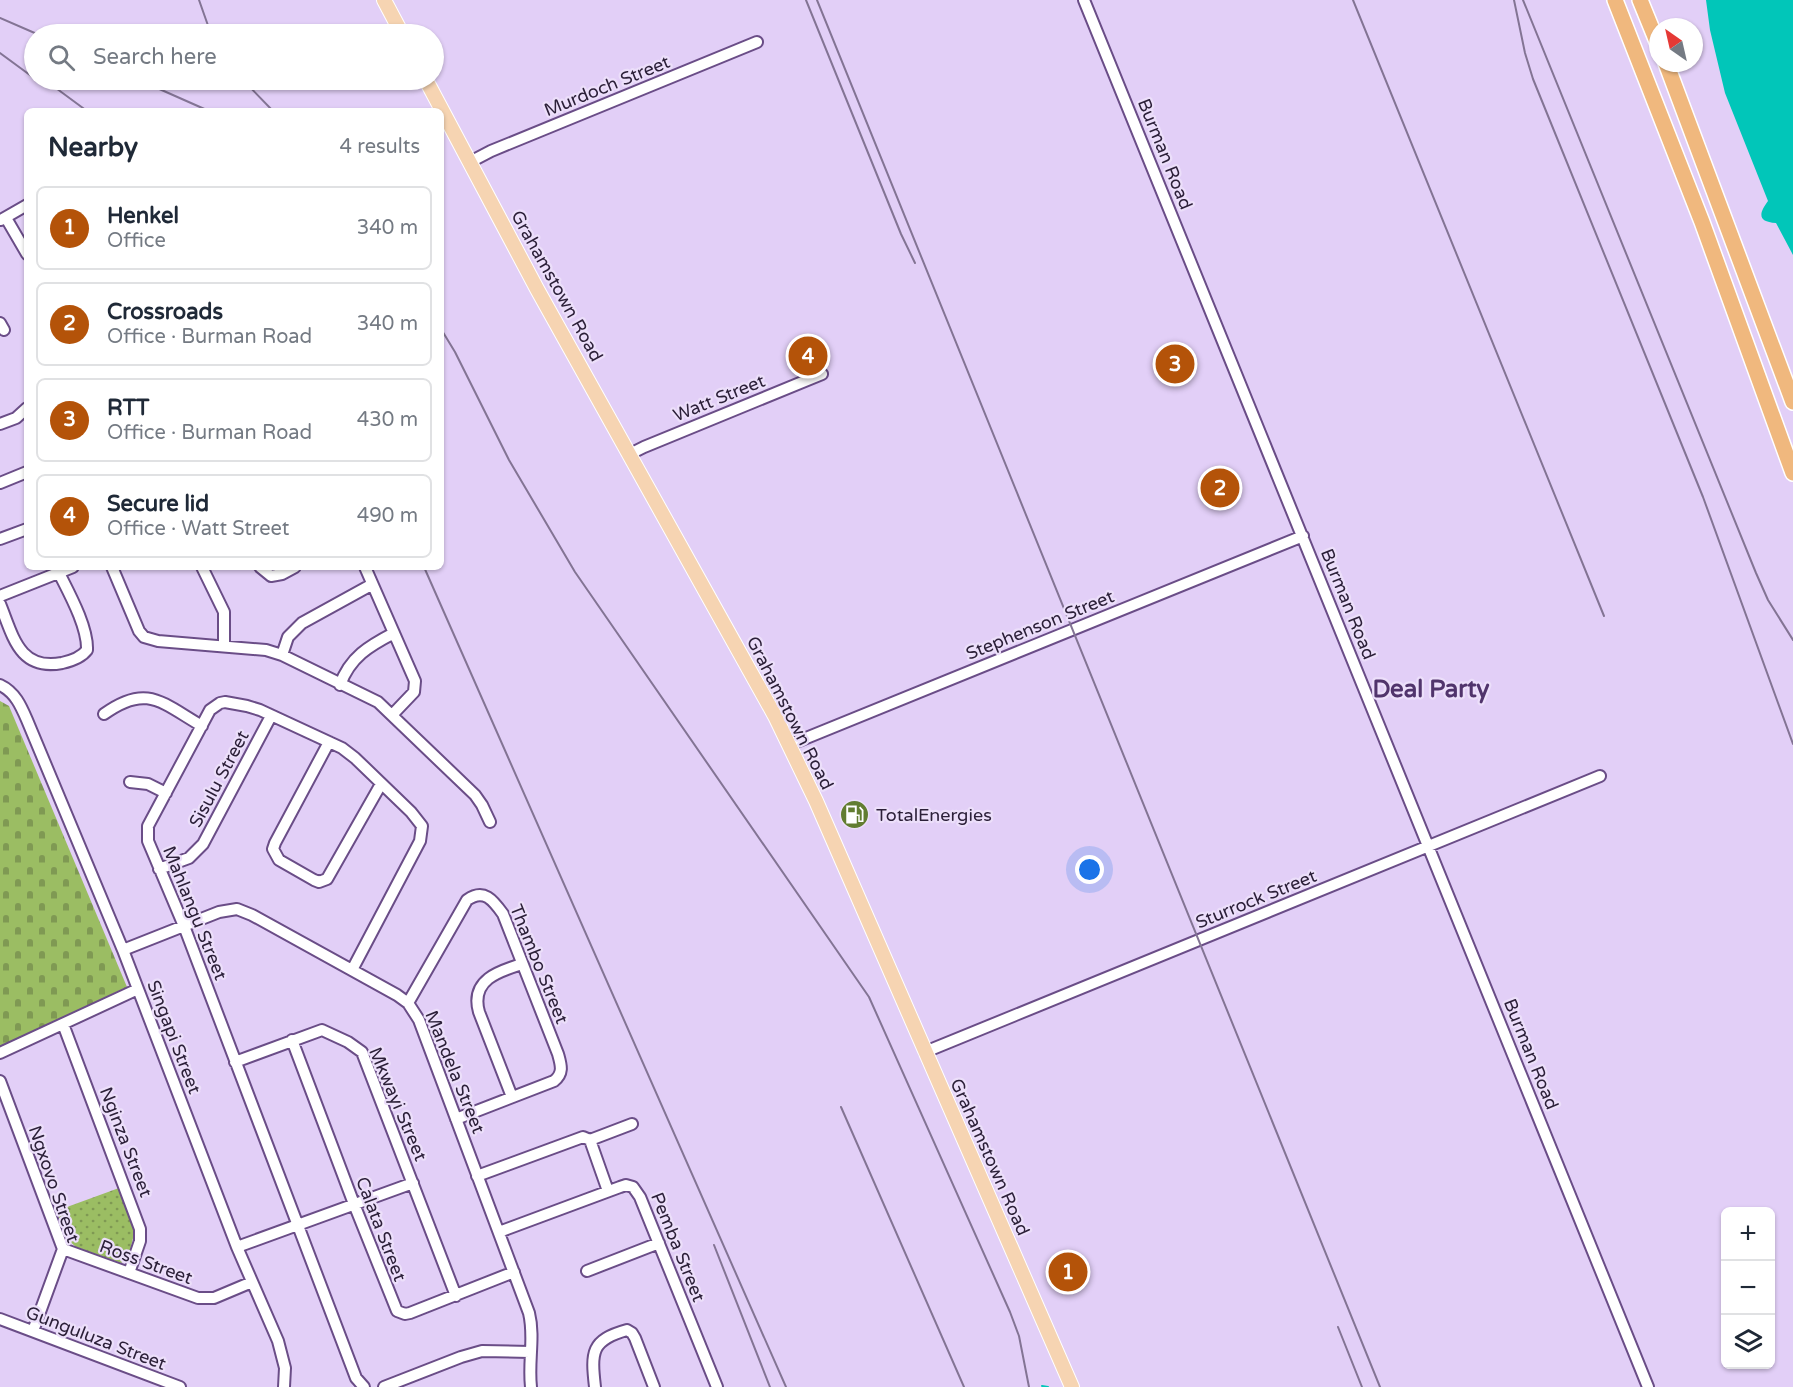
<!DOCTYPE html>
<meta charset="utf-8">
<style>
body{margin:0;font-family:"Varela Round",sans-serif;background:#f6f6f7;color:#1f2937}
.controls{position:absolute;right:18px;bottom:18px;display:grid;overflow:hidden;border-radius:9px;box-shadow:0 2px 4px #0004}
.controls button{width:54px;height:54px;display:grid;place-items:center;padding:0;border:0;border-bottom:2px solid #e0e1e3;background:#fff;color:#1f2937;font:30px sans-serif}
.compass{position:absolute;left:1649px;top:18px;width:54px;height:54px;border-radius:50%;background:#fff;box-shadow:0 2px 4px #0004;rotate:326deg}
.you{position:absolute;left:1090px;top:870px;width:21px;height:21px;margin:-15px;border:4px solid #fff;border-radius:50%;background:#1a73e8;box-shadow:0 0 0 9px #1a73e833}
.badge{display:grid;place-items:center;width:39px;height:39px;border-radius:50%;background:#b45309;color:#fff;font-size:20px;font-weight:700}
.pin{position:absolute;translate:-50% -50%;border:3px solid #fff;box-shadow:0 2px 6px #0006}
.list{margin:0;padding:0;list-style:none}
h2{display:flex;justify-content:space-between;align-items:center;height:78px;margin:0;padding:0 24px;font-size:26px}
h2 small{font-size:20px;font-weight:400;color:#747a83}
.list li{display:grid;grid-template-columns:39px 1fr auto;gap:18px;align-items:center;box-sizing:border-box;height:84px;margin:0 12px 12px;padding:0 12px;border:2px solid #e0e1e3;border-radius:9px}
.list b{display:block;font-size:22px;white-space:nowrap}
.list p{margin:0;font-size:20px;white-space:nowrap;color:#747a83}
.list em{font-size:20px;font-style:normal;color:#747a83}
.icon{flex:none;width:33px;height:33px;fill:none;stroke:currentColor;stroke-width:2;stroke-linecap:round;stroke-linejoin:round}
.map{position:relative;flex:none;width:1793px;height:1387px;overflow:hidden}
.search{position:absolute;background:#fff;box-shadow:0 2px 4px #0004;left:24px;top:24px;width:420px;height:66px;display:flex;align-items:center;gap:15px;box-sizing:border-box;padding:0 21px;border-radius:33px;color:#747a83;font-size:22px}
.panel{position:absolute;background:#fff;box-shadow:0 2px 4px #0004;left:24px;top:108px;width:420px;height:462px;border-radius:9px}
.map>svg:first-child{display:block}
.green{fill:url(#green-dots)}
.cemetery{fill:url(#cemetery-stones)}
.water{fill:#01c6b9}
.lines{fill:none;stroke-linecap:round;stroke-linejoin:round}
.stream{stroke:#01c6b9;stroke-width:2}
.minor-casing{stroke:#6a4d87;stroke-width:14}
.major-casing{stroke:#fff;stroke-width:16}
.highway-casing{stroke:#fff;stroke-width:18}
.minor{stroke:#fff;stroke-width:10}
.major{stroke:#f6d4b2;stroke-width:14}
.highway{stroke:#f0b87e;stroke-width:15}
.rail{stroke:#837494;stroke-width:2}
.labels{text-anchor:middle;stroke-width:4.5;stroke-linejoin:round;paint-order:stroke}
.street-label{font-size:18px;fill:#2c2039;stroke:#ecdffa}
.poi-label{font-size:18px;fill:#2c2039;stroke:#ecdffa;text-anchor:start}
.district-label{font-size:24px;font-weight:bold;fill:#51346c;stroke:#ecdffa}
</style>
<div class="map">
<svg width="1793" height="1387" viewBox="0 0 1793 1387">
<defs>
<pattern id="green-dots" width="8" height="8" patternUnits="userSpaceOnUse" patternTransform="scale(1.5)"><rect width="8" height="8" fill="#9bbd63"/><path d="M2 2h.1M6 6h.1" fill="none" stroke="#7f9953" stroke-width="1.8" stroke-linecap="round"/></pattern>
<pattern id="cemetery-stones" width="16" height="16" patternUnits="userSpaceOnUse" patternTransform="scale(1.5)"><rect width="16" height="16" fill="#9bbd63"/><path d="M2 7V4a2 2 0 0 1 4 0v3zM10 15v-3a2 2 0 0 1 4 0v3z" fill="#7f9953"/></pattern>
</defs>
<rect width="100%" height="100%" fill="#e2cff7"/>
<path class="green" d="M119,1188L135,1230L128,1259L121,1263L76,1247L66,1238L56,1211Z"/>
<path class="cemetery" d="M0,701L9,706L127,987L0,1047Z"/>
<path class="water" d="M1706,0H1793V255L1776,223C1757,222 1759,213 1768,201L1725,93L1710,30Z"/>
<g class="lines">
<path class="stream" d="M1042,1386L1048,1387"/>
<defs>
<path id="minor" d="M1084,0L1648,1387
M470,162L491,151L757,42
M6,218L27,254
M1,220L27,205
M0,323L4,330
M0,424L16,418L27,408
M630,454L644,447L822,374
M0,483L27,472
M0,539L27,529
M112,567L139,631L144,637L158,641L266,650L282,655L378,702L475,795L482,805L490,822
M202,567L224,612V646
M260,567L271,576L282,574L295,567
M365,567L415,681L414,692L393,714
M0,596L73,567
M0,604C13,636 19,671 62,663C71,661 81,658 87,650C88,627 69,593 59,573
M282,655L288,637L302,623L371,585
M0,685C15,692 21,706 27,720L123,950L237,1247L278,1341L285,1368L284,1387
M340,685C350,657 369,646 394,633
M104,714C147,683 162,703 202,726
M329,742L275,843L273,849L279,860L314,880L319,882L327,879L381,784
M789,745L1303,536
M130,782L148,784L166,793
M159,869L189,858L203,844L271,716
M123,950L219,912L237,909L252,915L397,995L408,1003L419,1020L529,1313C535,1337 528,1362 531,1387
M352,970L420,841L422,826L411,812L355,758L342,748L260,710L247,706L225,702L220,703L210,710L148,826V841L184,926L356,1378L364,1387
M408,1003L467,900C484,888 493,900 503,914L558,1054C561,1065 564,1073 554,1081L456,1119
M63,1024L140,1229V1241L129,1273
M292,1040L354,1204L397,1311L405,1314L410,1313L514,1272
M925,1052L1600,776
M0,1053L138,989
M235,1062L322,1030L348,1042L362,1052L456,1296
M0,1081L63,1249L33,1331
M512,1097L479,1012C470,980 499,971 522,964
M590,1140L632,1124
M477,1176L583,1137L590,1140L608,1191
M499,1232L620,1187L626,1185L633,1187L640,1197L717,1387
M237,1247L413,1183
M63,1249L198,1298H214L252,1282
M587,1271L659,1243
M0,1319L180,1387
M384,1387L461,1357L482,1351L530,1352
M595,1387C591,1352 591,1340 627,1330L632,1333L635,1338L654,1387"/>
<path id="major" d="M384,0L402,34
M426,80L537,289L775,716L816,801L1072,1387"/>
<path id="highway" d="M1615,0L1702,222L1793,473
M1640,0L1658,44
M1666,63L1793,402"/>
</defs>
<use href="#minor" class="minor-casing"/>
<use href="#major" class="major-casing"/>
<use href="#highway" class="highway-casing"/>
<use href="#minor" class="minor"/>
<use href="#major" class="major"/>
<use href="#highway" class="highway"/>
<path class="rail" d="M199,0L211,34
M806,0L901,234L915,263
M817,0L1380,1387
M1353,0L1604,616
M1514,0L1525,53L1533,79L1703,497L1793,744
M1523,0L1756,573L1768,600L1793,640
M0,18L37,34
M0,53L34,78
M45,80L87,111
M139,80L209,111
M243,80L273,111
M441,329L455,352L509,460L575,572L869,997L1010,1312L1019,1336L1029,1387
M424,567L786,1387
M841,1107L964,1387
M714,1245L770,1387
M1338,1327L1362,1387"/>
</g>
<defs>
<symbol id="fuel-disc" viewBox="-11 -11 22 22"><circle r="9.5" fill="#627d31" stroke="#ecdffa"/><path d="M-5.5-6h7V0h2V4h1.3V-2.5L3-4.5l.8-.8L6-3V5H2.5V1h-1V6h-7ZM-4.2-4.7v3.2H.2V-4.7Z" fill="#fff"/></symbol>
</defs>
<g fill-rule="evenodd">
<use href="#fuel-disc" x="838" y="798" width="33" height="33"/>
</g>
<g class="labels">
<g class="street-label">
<text transform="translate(607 86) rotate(-22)" y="6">Murdoch Street</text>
<text transform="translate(1165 154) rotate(68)" y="6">Burman Road</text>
<text transform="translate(557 286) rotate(61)" y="6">Grahamstown Road</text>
<text transform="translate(719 398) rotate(-22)" y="6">Watt Street</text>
<text transform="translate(1348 604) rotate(68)" y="6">Burman Road</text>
<text transform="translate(1040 625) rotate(-22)" y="6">Stephenson Street</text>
<text transform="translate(790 713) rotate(63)" y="6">Grahamstown Road</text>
<text transform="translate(219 779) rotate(-62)" y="6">Sisulu Street</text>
<text transform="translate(1256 899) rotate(-22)" y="6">Sturrock Street</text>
<text transform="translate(195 913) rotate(68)" y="6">Mahlangu Street</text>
<text transform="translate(539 964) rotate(68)" y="6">Thambo Street</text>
<text transform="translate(174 1037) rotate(69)" y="6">Singapi Street</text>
<text transform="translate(1531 1054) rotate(68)" y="6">Burman Road</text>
<text transform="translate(455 1072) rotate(68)" y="6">Mandela Street</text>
<text transform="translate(398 1104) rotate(67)" y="6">Mkwayi Street</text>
<text transform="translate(126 1142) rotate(69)" y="6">Nginza Street</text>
<text transform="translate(990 1157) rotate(66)" y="6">Grahamstown Road</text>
<text transform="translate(54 1184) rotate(71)" y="6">Ngxovo Street</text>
<text transform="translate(381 1229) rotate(69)" y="6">Calata Street</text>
<text transform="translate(678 1247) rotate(68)" y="6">Pemba Street</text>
<text transform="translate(146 1262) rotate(20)" y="6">Ross Street</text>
<text transform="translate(96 1338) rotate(21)" y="6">Gunguluza Street</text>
</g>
<g class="poi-label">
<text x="876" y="821">TotalEnergies</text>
</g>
<g class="district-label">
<text x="1431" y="697">Deal Party</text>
</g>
</g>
</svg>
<div class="controls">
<button>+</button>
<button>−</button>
<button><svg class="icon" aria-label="layers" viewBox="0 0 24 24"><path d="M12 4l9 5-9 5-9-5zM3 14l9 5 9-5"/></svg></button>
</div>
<svg class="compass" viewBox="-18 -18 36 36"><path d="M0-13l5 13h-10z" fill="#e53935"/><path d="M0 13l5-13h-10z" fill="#747a83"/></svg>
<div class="you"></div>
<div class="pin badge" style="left:1068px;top:1272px">1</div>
<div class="pin badge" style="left:1220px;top:488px">2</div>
<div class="pin badge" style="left:1175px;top:364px">3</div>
<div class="pin badge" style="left:808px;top:356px">4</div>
<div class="search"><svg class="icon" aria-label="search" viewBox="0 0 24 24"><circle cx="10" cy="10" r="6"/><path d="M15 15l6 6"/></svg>Search here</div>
<section class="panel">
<h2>Nearby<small>4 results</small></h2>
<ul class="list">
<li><span class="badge">1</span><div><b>Henkel</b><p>Office</p></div><em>340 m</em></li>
<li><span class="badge">2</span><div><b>Crossroads</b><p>Office · Burman Road</p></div><em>340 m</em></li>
<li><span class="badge">3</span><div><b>RTT</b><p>Office · Burman Road</p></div><em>430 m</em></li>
<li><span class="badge">4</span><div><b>Secure lid</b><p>Office · Watt Street</p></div><em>490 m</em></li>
</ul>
</section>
</div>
